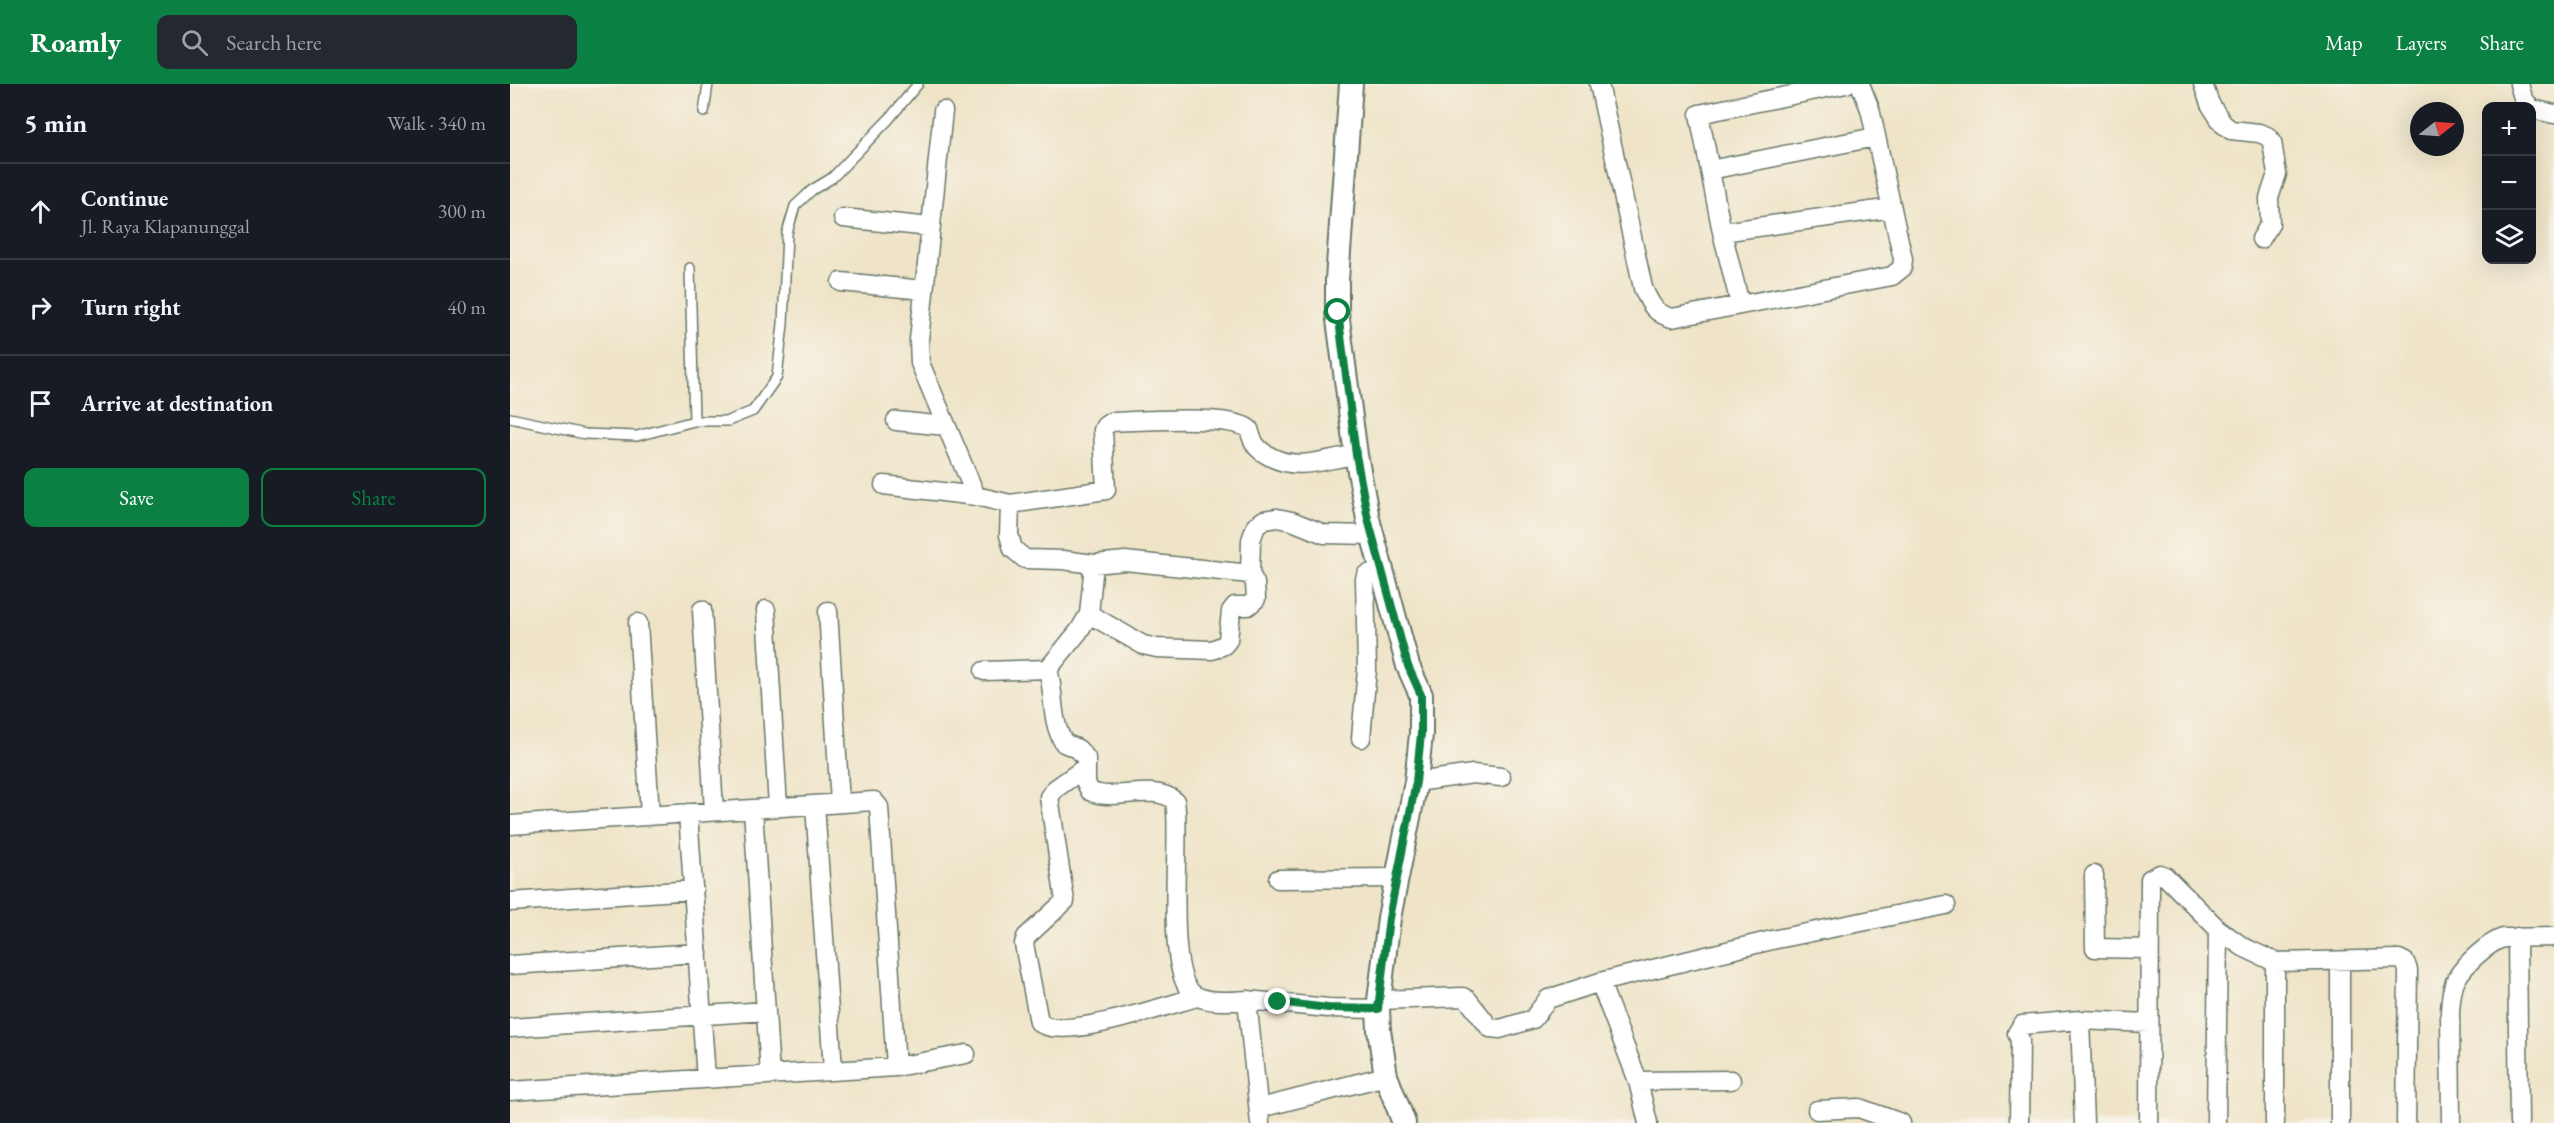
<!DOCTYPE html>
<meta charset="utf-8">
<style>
body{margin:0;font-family:"EB Garamond",serif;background:#242831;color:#f1f3f6}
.controls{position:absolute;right:18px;top:18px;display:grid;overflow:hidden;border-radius:12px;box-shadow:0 6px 24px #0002}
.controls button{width:54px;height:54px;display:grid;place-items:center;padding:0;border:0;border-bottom:2px solid #363941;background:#171b24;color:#f1f3f6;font:30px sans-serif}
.compass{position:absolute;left:1900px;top:18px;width:54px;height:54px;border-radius:50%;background:#171b24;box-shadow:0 6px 24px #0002;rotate:73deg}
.stop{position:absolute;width:18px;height:18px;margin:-14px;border:4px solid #0b8043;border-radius:50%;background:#fff}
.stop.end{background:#0b8043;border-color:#fff;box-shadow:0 2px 6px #0008}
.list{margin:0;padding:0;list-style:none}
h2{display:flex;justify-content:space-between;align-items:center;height:78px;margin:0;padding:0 24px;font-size:26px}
h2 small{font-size:20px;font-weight:400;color:#9ea1a6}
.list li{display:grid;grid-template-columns:39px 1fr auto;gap:18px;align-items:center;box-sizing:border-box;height:96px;padding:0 24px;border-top:2px solid #363941}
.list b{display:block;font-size:22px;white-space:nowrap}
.list p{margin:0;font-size:20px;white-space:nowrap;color:#9ea1a6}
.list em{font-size:20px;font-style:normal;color:#9ea1a6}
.actions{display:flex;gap:12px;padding:18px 24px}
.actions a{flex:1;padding:14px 0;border:2px solid #0b8043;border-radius:12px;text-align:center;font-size:21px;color:#0b8043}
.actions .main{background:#0b8043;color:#fff}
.icon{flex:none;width:33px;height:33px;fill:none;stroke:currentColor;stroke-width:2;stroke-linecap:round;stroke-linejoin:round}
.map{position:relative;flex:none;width:2044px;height:1039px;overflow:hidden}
header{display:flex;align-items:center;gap:36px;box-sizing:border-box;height:84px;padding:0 30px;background:#0b8043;color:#fff}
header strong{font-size:28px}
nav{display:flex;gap:33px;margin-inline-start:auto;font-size:21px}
.search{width:420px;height:54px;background:#242831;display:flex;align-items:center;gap:15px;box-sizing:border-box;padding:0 21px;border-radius:12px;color:#9ea1a6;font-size:22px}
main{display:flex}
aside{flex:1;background:#171b24}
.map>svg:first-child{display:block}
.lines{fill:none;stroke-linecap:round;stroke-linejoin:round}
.service-casing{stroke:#687768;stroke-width:12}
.minor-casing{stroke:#687768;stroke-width:21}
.tertiary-casing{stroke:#687768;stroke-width:26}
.service{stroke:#fff;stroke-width:9}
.minor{stroke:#fff;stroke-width:18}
.tertiary{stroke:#fff;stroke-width:22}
.route{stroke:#0b8043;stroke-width:8}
</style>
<header>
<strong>Roamly</strong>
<div class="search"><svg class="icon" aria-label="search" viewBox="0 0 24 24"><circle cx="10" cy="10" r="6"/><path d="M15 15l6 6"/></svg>Search here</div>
<nav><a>Map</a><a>Layers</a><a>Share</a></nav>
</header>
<main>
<aside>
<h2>5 min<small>Walk · 340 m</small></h2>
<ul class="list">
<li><svg class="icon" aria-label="ahead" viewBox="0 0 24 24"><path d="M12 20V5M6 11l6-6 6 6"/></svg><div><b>Continue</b><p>Jl. Raya Klapanunggal</p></div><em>300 m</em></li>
<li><svg class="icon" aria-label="right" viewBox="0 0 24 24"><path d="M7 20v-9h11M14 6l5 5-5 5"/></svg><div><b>Turn right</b></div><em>40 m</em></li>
<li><svg class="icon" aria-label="arrive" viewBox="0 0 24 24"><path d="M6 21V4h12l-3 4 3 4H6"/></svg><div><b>Arrive at destination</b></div></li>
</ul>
<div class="actions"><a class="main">Save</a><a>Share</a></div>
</aside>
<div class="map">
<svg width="2044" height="1039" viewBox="0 0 2044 1039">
<rect width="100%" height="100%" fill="#f7f3e8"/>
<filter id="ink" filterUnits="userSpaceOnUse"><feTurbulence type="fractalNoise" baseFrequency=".0167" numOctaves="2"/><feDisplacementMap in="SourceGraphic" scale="12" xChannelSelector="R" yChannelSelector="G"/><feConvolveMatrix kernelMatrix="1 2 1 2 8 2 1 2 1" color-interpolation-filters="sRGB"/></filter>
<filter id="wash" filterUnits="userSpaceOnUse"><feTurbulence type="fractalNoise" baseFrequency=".008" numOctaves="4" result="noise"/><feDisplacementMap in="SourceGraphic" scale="24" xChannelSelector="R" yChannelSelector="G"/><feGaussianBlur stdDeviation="1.35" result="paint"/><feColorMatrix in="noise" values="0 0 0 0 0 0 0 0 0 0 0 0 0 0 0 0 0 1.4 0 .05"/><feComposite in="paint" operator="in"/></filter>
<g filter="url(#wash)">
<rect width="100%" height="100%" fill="#efe4c8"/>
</g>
<g filter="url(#ink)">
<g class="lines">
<defs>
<path id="service" d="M194,28L198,0
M180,184L184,337
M0,334L75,350L127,352L184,337H218L243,327L267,293L273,240L277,149L285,122L302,106L322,94L379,35L408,0"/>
<path id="minor" d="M1089,0L1133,204C1140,220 1145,230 1162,234L1382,192L1392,184L1393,175L1360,25L1350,0
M1693,0L1700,20L1713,40L1721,46L1749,49L1757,52L1762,58L1767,90L1759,114L1760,140L1751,155
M2009,0L2013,14L2019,22
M2022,25L2044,30
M433,27L409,256L410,279L466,412L500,420L596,406L593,346L595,342L601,338C628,337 720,330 739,345C743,360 747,366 761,373C790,388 816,374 846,371
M1200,86L1365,53
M333,134L421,143
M1212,148L1382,124
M331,198L414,206
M1230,220L1212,148L1189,30L1336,0
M386,337L436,342
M374,401L466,412
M500,420L499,451L503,465L515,475L553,476L584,480L615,477L740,490
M192,526L204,727
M256,526L268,723
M318,527L330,719
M579,530L633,561L647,564L702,566L714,561L718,556L721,527L725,522H738L746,515L745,499L740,490L741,456L746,442L754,436L767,434L782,437L814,450L863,451
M128,539L140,731
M538,585L569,547L579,530L584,480
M474,587L538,585C545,610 540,636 554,659L568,665L576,674V699L580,707C602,719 643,698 665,717C672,753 652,895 686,912C699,919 722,917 737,916
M851,654L857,585L855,495L856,491L867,487L874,493
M576,683L545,705L539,713L555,817L516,853L514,860L529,938C550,958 658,921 687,913
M906,698L963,690L991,693
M305,721L323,986
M243,725L260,991
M178,729L196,995
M0,741L364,717L369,723L386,983
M1584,791L1585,864L1639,865
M768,795L887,794
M0,818L184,806
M2007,853L2009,1039
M0,881L188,869
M1090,898L1128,997L1138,1039
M870,916L953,913L958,916L980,944L990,945L1023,935L1038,915L1090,898L1262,856L1436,821
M0,944L256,927
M1128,997L1221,996
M0,1007L386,983L456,970
M750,1024L876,992
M1307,1026L1349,1024L1391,1039
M750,1039L737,916L818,924L868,925
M1509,1039L1510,956L1507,949L1512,941L1570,936
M1574,1039L1570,936L1639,939
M1639,1039L1640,795L1650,790L1655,792L1708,845
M1706,1039L1708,845L1733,863L1765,878L1889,875L1895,878L1898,886L1896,1039
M1765,1039V878
M1830,1039V878
M1941,1039L1940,927C1941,916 1941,904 1947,894C1955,880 1978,859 1993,854L2044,853"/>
<path id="tertiary" d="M841,0L827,196V228L846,371L858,435L898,582L911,611V650L906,698L879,834L868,925L869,946L876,992L894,1039"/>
</defs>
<use href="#service" class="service-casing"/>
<use href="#minor" class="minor-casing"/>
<use href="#tertiary" class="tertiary-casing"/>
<use href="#service" class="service"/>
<use href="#minor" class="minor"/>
<use href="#tertiary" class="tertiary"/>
</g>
</g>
<g class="lines" filter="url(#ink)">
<path class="route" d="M768,918L818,924L868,925L879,834L906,698L911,650V611L898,582L858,435L846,371L828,228"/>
</g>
</svg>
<div class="controls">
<button>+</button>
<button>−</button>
<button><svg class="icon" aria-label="layers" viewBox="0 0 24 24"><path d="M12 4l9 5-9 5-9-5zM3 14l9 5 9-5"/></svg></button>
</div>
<svg class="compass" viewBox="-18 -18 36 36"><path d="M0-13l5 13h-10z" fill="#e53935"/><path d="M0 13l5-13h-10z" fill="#9ea1a6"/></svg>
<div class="stop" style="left:828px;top:228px"></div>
<div class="stop end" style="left:768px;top:918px"></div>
</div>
</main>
